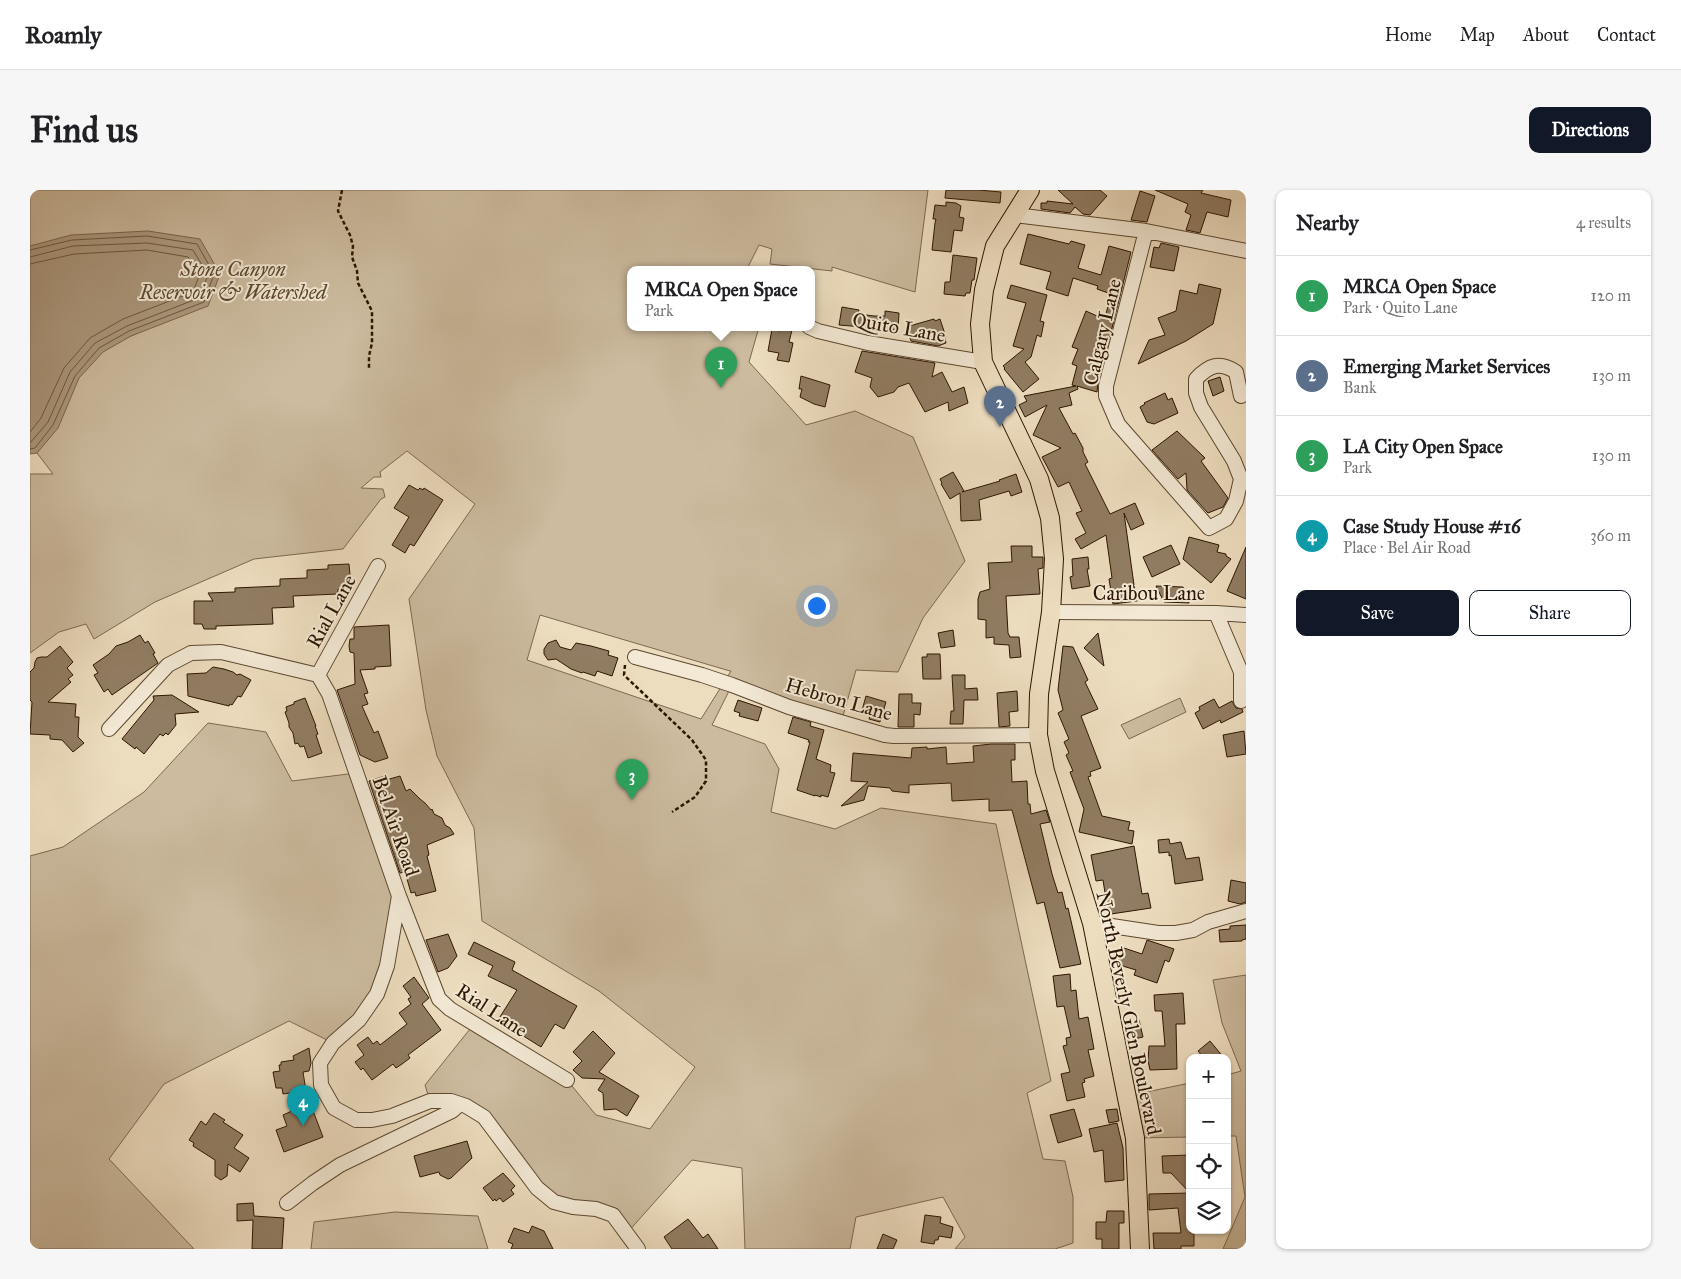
<!DOCTYPE html>
<meta charset="utf-8">
<style>
body{margin:0;font-family:"IM FELL Great Primer",serif;background:#f6f6f6;color:#202124}
.controls{position:absolute;right:15px;bottom:15px;display:grid;overflow:hidden;border-radius:10px;box-shadow:0 1px 4px #0004}
.controls button{width:45px;height:45px;display:grid;place-items:center;padding:0;border:0;border-bottom:1px solid #e0e0e0;background:#fff;color:#202124;font:25px sans-serif}
.you{position:absolute;left:786px;top:415px;width:18px;height:18px;margin:-12px;border:4px solid #fff;border-radius:50%;background:#1a73e8;box-shadow:0 0 0 8px #1a73e833}
.badge{display:grid;place-items:center;width:32px;height:32px;border-radius:50%;background:#111827;color:#fff;font-size:16px;font-weight:700}
.pin{position:absolute;translate:-50% -41px;filter:drop-shadow(0 1px 2px #0008)}
.pin::after{content:'';position:absolute;top:26px;width:18px;height:15px;background:inherit;clip-path:polygon(0 0,100% 0,50% 100%)}
.popup{position:absolute;left:597px;top:76px;width:188px;height:65px;box-sizing:border-box;display:grid;place-content:center;border-radius:10px;background:#fff;filter:drop-shadow(0 1px 4px #0005);font-size:16px;white-space:nowrap;color:#757577}
.popup b{font-size:19px;color:#202124}
.popup::after{content:'';position:absolute;left:50%;top:100%;margin-left:-10px;border:10px solid transparent;border-top-color:#fff}
.list{margin:0;padding:0;list-style:none}
h2{display:flex;justify-content:space-between;align-items:center;height:65px;margin:0;padding:0 20px;font-size:21px}
h2 small{font-size:16px;font-weight:400;color:#757577}
.list li{display:grid;grid-template-columns:32px 1fr auto;gap:15px;align-items:center;box-sizing:border-box;height:80px;padding:0 20px;border-top:1px solid #e0e0e0}
.list b{display:block;font-size:19px;white-space:nowrap}
.list p{margin:0;font-size:16px;white-space:nowrap;color:#757577}
.list em{font-size:16px;font-style:normal;color:#757577}
.actions{display:flex;gap:10px;padding:15px 20px}
.actions a{flex:1;padding:11px 0;border:1px solid #111827;border-radius:10px;text-align:center;font-size:18px;color:#111827}
.actions .main{background:#111827;color:#fff}
.icon{flex:none;width:28px;height:28px;fill:none;stroke:currentColor;stroke-width:2;stroke-linecap:round;stroke-linejoin:round}
.map{position:relative;flex:none;width:1216px;height:1059px;overflow:hidden;border-radius:10px}
header{display:flex;align-items:center;gap:30px;box-sizing:border-box;height:70px;padding:0 25px;background:#fff;border-bottom:1px solid #e0e0e0}
header strong{font-size:24px}
nav{display:flex;gap:28px;margin-inline-start:auto;font-size:18px}
.intro{display:flex;align-items:center;justify-content:space-between;box-sizing:border-box;height:120px;padding:0 30px}
h1{margin:0;font-size:35px}
.button{padding:12px 22px;border-radius:10px;background:#111827;color:#fff;font-size:18px;font-weight:700}
main{display:flex;gap:30px;padding:0 30px}
aside{flex:1;background:#fff;border-radius:10px;box-shadow:0 1px 4px #0004}
.map>svg:first-child{display:block}
.green{fill:#ccbb9f;stroke:#7c6850;fill-rule:evenodd}
.water{fill:#ac997e;stroke:#79654c}
.lines{fill:none;stroke-linecap:round;stroke-linejoin:round}
.shore{stroke:#6c583f;stroke-width:1}
.building{fill:#917d63;stroke:#2d1600}
.minor-casing{stroke:#5d4830;stroke-width:16}
.major-casing{stroke:#2d1600;stroke-width:20}
.path{stroke:#2d1600;stroke-width:2.5;stroke-dasharray:4 2.5;stroke-linecap:butt}
.minor{stroke:#f3e9d5;stroke-width:14}
.major{stroke:#edddbf;stroke-width:18}
.labels{text-anchor:middle;stroke-width:4;stroke-linejoin:round;paint-order:stroke}
.park-label{font-size:20px;font-style:italic;fill:#5d4830;stroke:#f3e9d5}
.street-label{font-size:20px;fill:#2d1600;stroke:#f3e9d5}
</style>
<header>
<strong>Roamly</strong>
<nav><a>Home</a><a>Map</a><a>About</a><a>Contact</a></nav>
</header>
<div class="intro"><h1>Find us</h1><a class="button">Directions</a></div>
<main>
<div class="map">
<svg width="1216" height="1059" viewBox="0 0 1216 1059">
<rect width="100%" height="100%" fill="#edddbf"/>
<filter id="stains"><feTurbulence type="fractalNoise" baseFrequency=".004" numOctaves="4"/><feColorMatrix values="0 0 0 0 .2 0 0 0 0 .09 0 0 0 0 .02 0 0 0 .5 -.17"/></filter>
<radialGradient id="worn" r=".72"><stop offset=".6" stop-color="#630" stop-opacity="0"/><stop offset="1" stop-color="#630" stop-opacity=".3"/></radialGradient>
<path class="green" d="M0,0H898L885,102L802,77V81L740,74L742,59L729,55L717,79H601V137H729L719,172L776,235L825,221L883,247L935,371L893,428L868,482L826,480L811,533L702,495L682,535L735,554L749,579L741,622L805,639L851,618L966,634L1021,891L997,903L1013,969L1035,971L1043,1007V1053L1025,1059H925L935,1047L913,1007L826,1027L820,1059H715L712,978L662,970L597,1043L583,1025L524,1012L454,927L400,911L395,895L444,834L537,890L566,925L620,939L665,877L569,801L452,731L444,638L407,566L396,520L379,409L445,314L377,261L350,282L351,287H344L331,298L353,299L355,307L351,309L313,359L224,369L125,412L64,449L56,434L29,442L0,463V284H23L7,263L9,260L0,150L101,146L110,142L0,138ZM510,425L700,481H701L671,529L497,470Z
M1150,508L1156,522L1099,549L1091,535Z
M178,533L236,542L262,591L326,583L369,706L347,804L303,853L259,831L134,894L79,969L164,1059H0V666L33,657L114,602Z
M1216,785V1059H1193L1215,1007L1206,946H1197V885L1211,881L1192,833L1183,790Z
M1160,893V947L1105,948L1097,906Z
M365,1022L448,1026L458,1059H281L284,1032Z"/>
<path class="water" d="M118,41L170,49L190,84L178,116L101,146L73,162L49,188L28,238L7,263L0,264V56L41,45Z"/>
<g class="lines">
<path class="shore" d="M0,60L42,50L117,46L167,54L184,84L174,112L99,141L69,158L45,186L23,235L5,258L0,259
M0,67L43,56L117,53L163,60L178,85L169,108L97,136L65,153L40,182L18,232L0,253
M0,74L44,64L117,60L158,67L169,86L163,102L93,129L60,148L34,178L11,228L0,242"/>
</g>
<path class="building" d="M916,0H948L971,2L970,13L915,8Z
M1028,0H1070L1077,6L1060,25L1053,24L1045,17L1040,23L1011,19V13H1017V11L1043,14Z
M1125,0H1173L1171,3L1201,10L1198,27L1177,22L1170,43L1156,40L1161,25L1155,22L1158,14Z
M1110,1L1125,6L1117,32L1101,30Z
M916,12L926,13L931,16L929,27L934,28L932,41L924,40L921,62L902,60L905,33L906,29H903L905,15L916,16Z
M998,44L1039,54L1041,51L1055,55L1048,78L1071,85L1079,56L1101,62L1068,194L1067,202L1047,196L1048,199L1039,203L1042,215L1029,218L1043,244L1045,243L1053,258V262L1058,272L1055,274L1080,324L1105,313L1114,334L1101,340L1094,323L1104,395L1103,396H1104L1107,411L1083,414L1079,389L1082,388L1076,345L1051,359L1045,349L1056,343L1046,323L1052,321L1039,292L1028,297L1012,267L1031,258L1003,245L1017,215L995,227L989,215L997,211L994,206L1046,196L1042,195L1047,176L1042,174L1048,159L1042,157L1056,121L1067,126L1068,123L1076,124L1081,104L1067,99L1068,96L1043,88L1038,106L1016,99L1021,82L990,74Z
M1131,53L1149,57L1144,81L1120,77L1124,57L1129,58Z
M923,65L947,68L944,90H942L940,103H936L935,106L914,104L915,92H920Z
M1169,94L1191,99L1183,134L1156,151L1108,174L1119,150L1135,145L1128,128L1146,121L1150,100L1167,104Z
M981,95L1017,105L1010,131L1014,132L1011,147L1007,145L1001,167L995,172L1009,189L993,202L974,179L975,178L973,176L994,159L983,156L996,113L977,108Z
M812,117L829,120L828,124L844,126H855V121L869,123L868,140L809,135Z
M904,129L905,131L910,129L916,147L915,148L916,153L908,156L881,151L876,137Z
M751,138L762,140L759,152L763,153L759,172L747,170L749,163L738,161L742,139L750,141Z
M832,161L905,173L902,187L912,182L922,202L934,197L938,213L919,221L918,212L895,222L879,193L868,197L864,202L848,207L840,197L842,188L825,182Z
M771,186L800,195L795,217L784,214L770,207L772,199H769Z
M1190,187L1194,201L1183,206L1178,191Z
M1135,203L1138,210L1142,208L1148,223L1124,234L1117,232L1110,217L1115,214L1114,213Z
M1147,241L1175,268L1171,271L1198,308L1193,317L1178,323L1157,300L1156,283L1148,289L1122,260Z
M923,282L934,301L932,302L970,291L969,290L986,284L992,302L981,306L979,301L949,310L951,330L931,331L930,303L920,309L911,294L912,293L910,289Z
M379,295L388,300L390,298L393,300L394,298L413,310L384,356L380,354L375,363L362,355L379,327L364,318Z
M1159,347L1189,355L1187,362L1196,364V366L1201,369L1181,393L1153,369Z
M1141,355L1150,374L1122,387L1113,367Z
M981,356H1002V367H1013V378L1008,379L1010,404L976,406L978,443L980,447H989L991,467L980,468L979,455L964,454V447L956,448V430L948,429V409L950,402L960,399L958,373L982,372Z
M1216,357V409L1197,401Z
M1058,367L1059,379H1057L1060,396L1042,399L1040,387L1043,386L1042,369Z
M319,374L321,396L318,399H308V404L263,406L264,417L242,418L243,434L186,436V439H174L172,434H164V411H183L178,403L205,402V398L250,396V389L277,388V380L298,379V375Z
M1126,396L1153,397L1156,403H1159V413L1134,412Z
M359,435L361,476L345,477V479L330,480L338,503L334,504L338,514L332,516L344,543L348,541L358,568L345,572L330,565L307,500L325,494L324,463L320,462L319,456L320,449H324V437Z
M923,440L925,456L911,458L908,443Z
M1068,443L1074,476L1054,458Z
M110,445L115,453L118,451L125,463L123,464L128,473L82,505L78,499L74,502L64,485L68,483L63,475L79,464L86,456L98,452Z
M526,450L530,457L541,460L546,453L561,456L579,461L578,465L588,468L582,486L567,481L565,486L553,482L552,483L541,479L526,469L518,470L514,464V459L518,453Z
M30,456L43,472L37,478L43,485L38,489L41,492L18,512L46,514L45,527H49L48,547L54,553L43,562L32,550L20,549V545L0,544L2,512L0,510V482L4,478L5,472L7,468L11,467H17Z
M1033,456L1043,457L1058,490L1055,492L1068,519L1051,526L1071,578L1060,582L1061,586L1058,587L1072,626L1100,632L1098,640L1104,641L1102,654L1049,642L1054,619L1040,582L1043,581L1036,565L1039,563L1034,552L1039,549L1028,523L1033,520L1028,500Z
M897,464H910L911,489H893L892,467H897Z
M183,477L194,479L203,482L207,485L210,484L221,490L211,507L208,506L202,515L200,514L199,516L158,506L157,484L176,483Z
M922,485H935V499L947,498L948,510H934L933,534H920L921,521H924Z
M987,501L988,521L979,522L980,536L969,537L967,503Z
M869,504H882V513H891L890,525L884,524V537H868Z
M142,505L169,522L145,524L146,535L138,545L136,543L133,546L130,544L114,564L106,557L105,559L92,549L124,510L123,506Z
M836,506L856,512L850,532L839,529L840,526L831,524Z
M275,508L286,536H285L288,544L286,545L292,563L278,568L274,556L270,557L268,553L265,554L263,543L259,537V533L255,522L257,521L256,517L264,514V512Z
M1184,509L1189,518L1202,511L1206,518L1212,519L1213,522L1191,533L1190,530L1173,539L1165,523L1170,520L1169,517Z
M708,510L732,518L728,531L709,526L710,523L704,521Z
M763,527L781,532L780,536L794,540L786,569L801,575L800,582L805,583L798,607L791,605V607L785,605V606L767,600L780,552H778L779,550L758,543Z
M1214,541L1216,564L1197,567L1193,545Z
M961,554H985V570H981L982,592L997,591L998,614H1000L1001,624L1016,620L1020,632L1010,634L1022,684L1028,703L1032,702L1036,719L1038,718L1051,774L1030,778L1014,712L1007,714L982,620L959,621V609L922,611L921,593L879,595V603L862,601L860,598L838,596L834,610L811,616L838,592L821,591L823,563L881,568L882,558L897,557V559L916,557L917,574L944,572L943,556Z
M355,586L356,590L370,586L376,601L380,599L390,609L395,613L401,620L402,619L404,624L412,628L415,635L420,638L424,644L397,655L399,665L397,666L406,701L386,706L385,702L381,703L375,682L370,683L339,591Z
M1139,649L1140,654L1151,652L1156,669L1169,667L1173,690L1145,694L1141,665L1139,666V662L1129,663L1128,650Z
M1104,656L1112,704L1118,703L1121,718L1081,724V721L1078,722L1073,690L1066,691L1061,665Z
M1201,690L1216,693V712L1210,714L1198,711Z
M1216,735V749L1212,750V751L1190,752L1189,740L1200,739V736Z
M418,744L427,766L418,778L408,782L396,750Z
M1117,750L1144,759L1139,772L1135,770L1127,793L1104,785L1106,780L1086,774L1091,757L1112,764Z
M444,752L485,772L482,780L547,816L534,839L525,834L511,857L468,830L487,800L458,786L463,776L438,764Z
M1040,784L1041,801L1046,800L1049,829L1058,827L1064,859L1058,860L1064,886L1054,889L1055,892L1052,893L1055,907L1037,911L1031,884L1040,882L1033,856L1037,855L1036,848L1041,847L1034,816L1027,817L1023,786Z
M384,787L399,808L392,814L411,840L378,865L380,868L372,874L366,878L363,874L342,890L333,878L331,880L325,872L334,865L327,855L338,847L343,854L347,851L350,855L377,834L369,823L381,814L378,809L381,807L373,796Z
M1153,803L1155,834H1146L1147,879L1120,880L1118,871L1119,856H1135L1132,821H1125L1124,805Z
M1109,830L1113,847L1100,850L1096,833Z
M563,841L585,863L569,882L609,906L597,926L586,919L574,920L573,903L568,900L575,889L552,888L543,880L552,871L543,862Z
M1180,851L1194,868H1174L1168,861Z
M279,858L281,873L279,881L273,882L276,901L253,904L252,898H246L243,882L250,881L249,875H251V872L264,870L263,866Z
M280,913L293,947L254,962L246,940L257,936L253,925Z
M1044,919L1052,946L1028,953L1020,925Z
M1087,919L1089,931L1079,933L1076,920Z
M184,923L195,930L193,932L213,945L204,958L219,968L210,982L198,974L197,986L191,990L185,986V970L163,956L164,953L159,950L171,931L176,935Z
M1087,933L1093,958L1094,990L1075,992L1073,960L1064,962L1059,939Z
M437,951L442,968L421,988L418,989L410,985L409,982L390,987L384,966Z
M1160,965V1042H1164V1056H1151V1059H1124L1123,1043H1151L1148,1018L1119,1020V1004L1160,1003L1141,983H1133L1132,966Z
M473,983L485,996L481,1000L484,1004L473,1012L470,1008L466,1011L465,1009L463,1011L453,998Z
M223,1013L224,1026L254,1028L252,1059H222L223,1030L207,1031V1014Z
M1077,1021H1094V1033H1089V1059H1072V1049H1066V1032H1076Z
M895,1025L911,1027L910,1033L923,1037L921,1048L909,1046L908,1050H905L904,1054L891,1052Z
M658,1029L673,1048L678,1044L688,1059H642L634,1047Z
M502,1036L514,1041L523,1059H481L483,1054L478,1052L484,1038L499,1043Z
M853,1044L867,1050L863,1059H847Z"/>
<g class="lines">
<defs>
<path id="minor" d="M985,25L1116,41L1216,61
M1116,41L1076,196V206L1088,234L1179,338L1196,329L1206,311L1211,289L1204,271L1171,217L1166,203V189C1179,175 1190,171 1206,182L1211,206
M779,137L788,141L838,153L953,172
M1021,422L1186,423L1216,425
M1186,423L1211,482V511
M605,467L672,485L702,495L759,517L855,545L864,546L1008,545
M288,485L348,376
M79,539L138,475L161,463L191,462L288,485L299,504L369,706L357,776L347,804L329,830L303,853L290,873L291,895L304,918L326,930H342L362,926L400,911H421L436,916L454,927L507,998L524,1012L543,1017L566,1019L583,1025L608,1059
M369,706L409,809L420,819L537,890
M1062,733L1128,743H1146L1163,740L1178,732L1216,721
M257,1013L283,993L310,975L422,921L430,914"/>
<path id="major" d="M1000,0L965,56L954,100L950,134L953,172L1009,289L1020,328L1024,369L1021,422L1009,504L1008,545L1015,581L1062,733L1105,948L1110,1059"/>
</defs>
<use href="#minor" class="minor-casing"/>
<use href="#major" class="major-casing"/>
<path class="path" d="M312,0L308,21L320,45L323,56L322,67L327,81L328,93L342,121V153L339,166V179
M595,475L594,485L662,550L676,570V591L665,607L642,622"/>
<use href="#minor" class="minor"/>
<use href="#major" class="major"/>
</g>
<g class="labels">
<g class="park-label">
<text x="203" y="86">Stone Canyon<tspan x="203" dy="23">Reservoir &amp; Watershed</tspan></text>
</g>
<g class="street-label">
<text transform="translate(869 137) rotate(10)" y="7">Quito Lane</text>
<text transform="translate(1072 142) rotate(-77)" y="7">Calgary Lane</text>
<text x="1119" y="410">Caribou Lane</text>
<text transform="translate(301 421) rotate(-61)" y="7">Rial Lane</text>
<text transform="translate(809 509) rotate(16)" y="7">Hebron Lane</text>
<text transform="translate(366 636) rotate(71)" y="7">Bel Air Road</text>
<text transform="translate(462 820) rotate(33)" y="7">Rial Lane</text>
<text transform="translate(1099 823) rotate(78)" y="7">North Beverly Glen Boulevard</text>
</g>
</g>
<rect width="100%" height="100%" filter="url(#stains)"/>
<rect width="100%" height="100%" fill="url(#worn)"/>
</svg>
<div class="controls">
<button>+</button>
<button>−</button>
<button><svg class="icon" aria-label="locate" viewBox="0 0 24 24"><circle cx="12" cy="12" r="6"/><path d="M12 2v4M12 18v4M2 12h4M18 12h4"/></svg></button>
<button><svg class="icon" aria-label="layers" viewBox="0 0 24 24"><path d="M12 4l9 5-9 5-9-5zM3 14l9 5 9-5"/></svg></button>
</div>
<div class="you"></div>
<div class="pin badge" style="left:691px;top:198px;background:#2e9e5b">1</div>
<div class="popup"><b>MRCA Open Space</b>Park</div>
<div class="pin badge" style="left:970px;top:237px;background:#5c6f8a">2</div>
<div class="pin badge" style="left:602px;top:610px;background:#2e9e5b">3</div>
<div class="pin badge" style="left:273px;top:936px;background:#0f9aa8">4</div>
</div>
<aside>
<h2>Nearby<small>4 results</small></h2>
<ul class="list">
<li><span class="badge" style="background:#2e9e5b">1</span><div><b>MRCA Open Space</b><p>Park · Quito Lane</p></div><em>120 m</em></li>
<li><span class="badge" style="background:#5c6f8a">2</span><div><b>Emerging Market Services</b><p>Bank</p></div><em>130 m</em></li>
<li><span class="badge" style="background:#2e9e5b">3</span><div><b>LA City Open Space</b><p>Park</p></div><em>130 m</em></li>
<li><span class="badge" style="background:#0f9aa8">4</span><div><b>Case Study House #16</b><p>Place · Bel Air Road</p></div><em>360 m</em></li>
</ul>
<div class="actions"><a class="main">Save</a><a>Share</a></div>
</aside>
</main>
